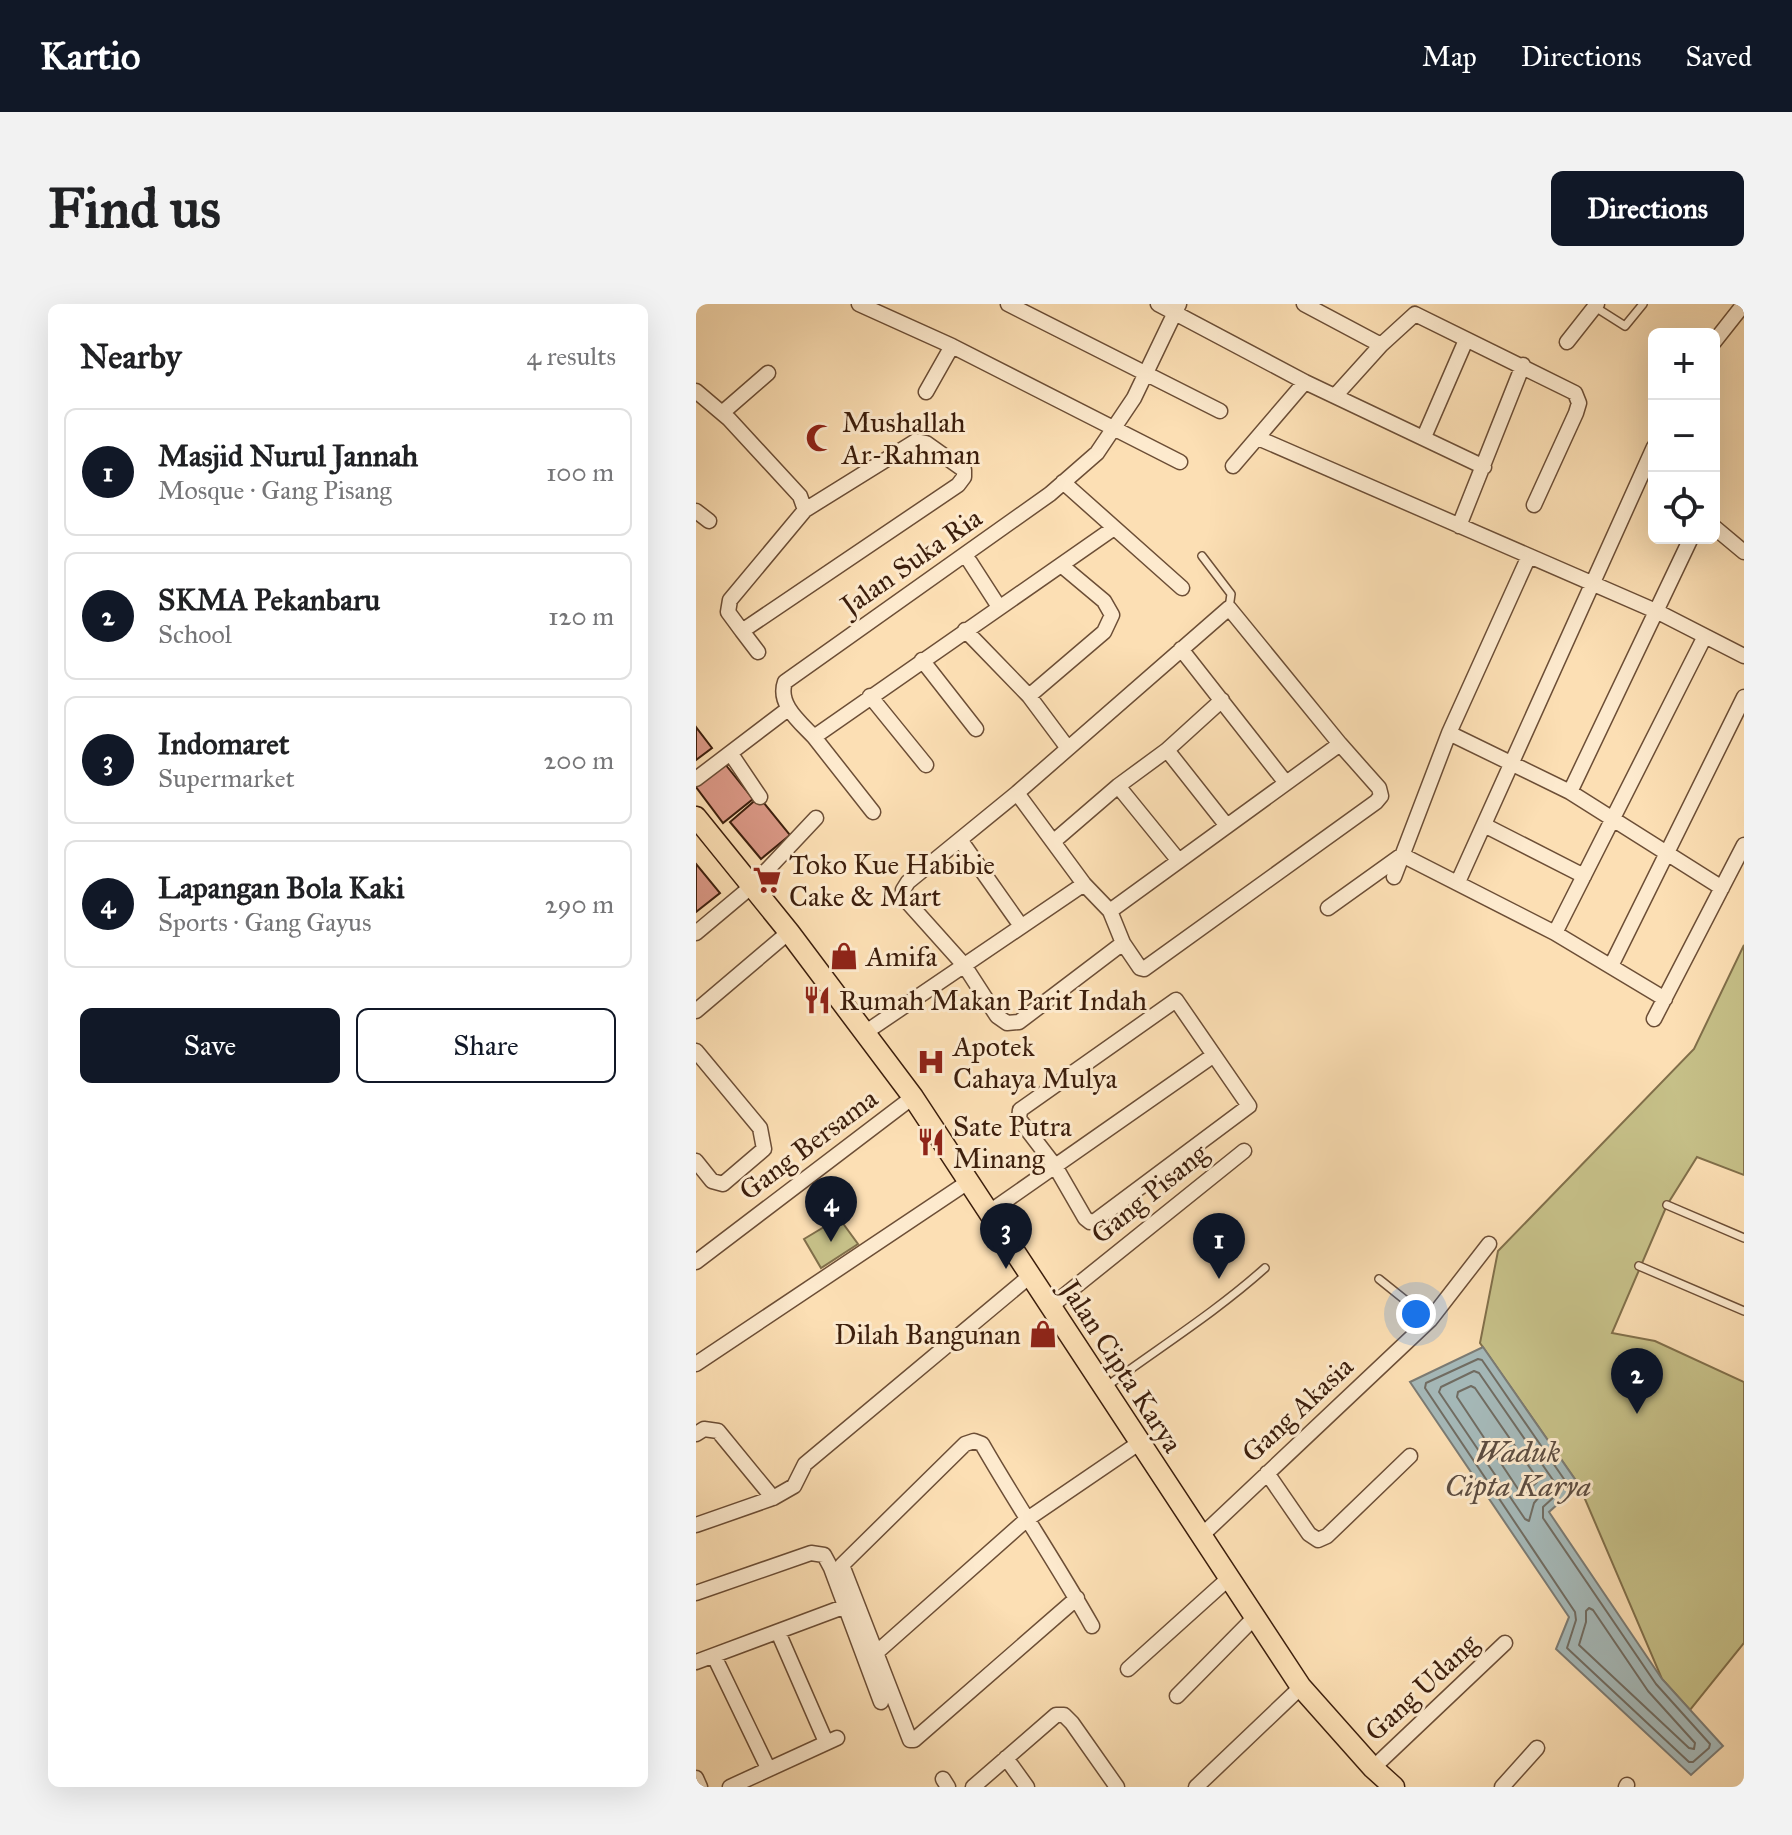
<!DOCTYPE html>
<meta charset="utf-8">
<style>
body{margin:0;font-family:"IM FELL Great Primer",serif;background:#f2f2f2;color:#202124}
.controls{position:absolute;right:24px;top:24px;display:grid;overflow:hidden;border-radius:12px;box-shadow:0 8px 32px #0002}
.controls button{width:72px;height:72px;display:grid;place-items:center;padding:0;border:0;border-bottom:2px solid #e0e0e0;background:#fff;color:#202124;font:40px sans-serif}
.you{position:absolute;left:720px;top:1010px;width:28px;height:28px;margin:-20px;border:6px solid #fff;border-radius:50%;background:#1a73e8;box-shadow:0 0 0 12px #1a73e833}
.badge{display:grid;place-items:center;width:52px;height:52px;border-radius:50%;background:#111827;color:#fff;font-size:26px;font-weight:700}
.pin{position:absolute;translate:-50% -66px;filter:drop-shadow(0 2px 4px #0008)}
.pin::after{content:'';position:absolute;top:42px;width:28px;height:24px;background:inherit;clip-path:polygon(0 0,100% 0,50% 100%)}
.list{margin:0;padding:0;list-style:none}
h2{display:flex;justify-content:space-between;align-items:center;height:104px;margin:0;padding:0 32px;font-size:34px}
h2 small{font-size:26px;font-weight:400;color:#757577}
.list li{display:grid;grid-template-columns:52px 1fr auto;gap:24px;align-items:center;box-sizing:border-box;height:128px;margin:0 16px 16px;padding:0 16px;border:2px solid #e0e0e0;border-radius:12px}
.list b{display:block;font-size:30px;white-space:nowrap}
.list p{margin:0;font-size:26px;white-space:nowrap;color:#757577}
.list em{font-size:26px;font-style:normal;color:#757577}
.actions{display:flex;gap:16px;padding:24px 32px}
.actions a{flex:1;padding:18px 0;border:2px solid #111827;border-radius:12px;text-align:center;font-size:28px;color:#111827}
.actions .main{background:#111827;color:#fff}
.icon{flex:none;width:44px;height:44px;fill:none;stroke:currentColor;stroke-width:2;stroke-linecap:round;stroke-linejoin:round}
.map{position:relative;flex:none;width:1048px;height:1483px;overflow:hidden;border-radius:12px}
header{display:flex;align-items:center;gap:48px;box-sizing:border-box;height:112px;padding:0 40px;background:#111827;color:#fff}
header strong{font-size:38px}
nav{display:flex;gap:44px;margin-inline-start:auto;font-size:28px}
.intro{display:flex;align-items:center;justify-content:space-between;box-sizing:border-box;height:192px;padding:0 48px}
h1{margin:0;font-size:56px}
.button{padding:20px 36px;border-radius:12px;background:#111827;color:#fff;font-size:28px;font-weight:700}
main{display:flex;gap:48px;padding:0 48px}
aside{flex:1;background:#fff;border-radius:12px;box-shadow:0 8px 32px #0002}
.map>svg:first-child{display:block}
.green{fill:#c6c088;stroke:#816f4a;stroke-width:2}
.water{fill:#a5b9b9;stroke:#7b7b74;stroke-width:2}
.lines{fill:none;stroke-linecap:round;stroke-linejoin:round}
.shore{stroke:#706c62;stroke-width:2}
.building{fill:#db9886;stroke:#3c1e0c;stroke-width:2}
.service-casing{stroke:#6c4e36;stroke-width:10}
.minor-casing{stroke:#6c4e36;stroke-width:17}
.primary-casing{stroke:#3c1e0c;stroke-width:23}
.service{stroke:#fdeace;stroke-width:7}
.minor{stroke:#fdeace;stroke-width:14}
.primary{stroke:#fcdfb4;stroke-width:20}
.labels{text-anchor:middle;stroke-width:6;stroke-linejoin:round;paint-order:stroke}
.poi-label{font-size:28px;fill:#3c1e0c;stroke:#fdeace;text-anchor:start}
.street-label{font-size:28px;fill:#3c1e0c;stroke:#fdeace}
.water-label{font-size:30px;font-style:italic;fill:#5c4c40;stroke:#fdeace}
</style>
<header>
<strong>Kartio</strong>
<nav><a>Map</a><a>Directions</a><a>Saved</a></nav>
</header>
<div class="intro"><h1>Find us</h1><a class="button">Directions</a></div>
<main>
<aside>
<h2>Nearby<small>4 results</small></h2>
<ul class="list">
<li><span class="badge">1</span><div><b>Masjid Nurul Jannah</b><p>Mosque · Gang Pisang</p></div><em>100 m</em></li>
<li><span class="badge">2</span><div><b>SKMA Pekanbaru</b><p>School</p></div><em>120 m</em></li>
<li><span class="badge">3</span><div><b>Indomaret</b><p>Supermarket</p></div><em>200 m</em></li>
<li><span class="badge">4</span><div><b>Lapangan Bola Kaki</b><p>Sports · Gang Gayus</p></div><em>290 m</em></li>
</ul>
<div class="actions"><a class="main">Save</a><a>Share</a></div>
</aside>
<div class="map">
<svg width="1048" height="1483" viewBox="0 0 1048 1483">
<rect width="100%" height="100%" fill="#fcdfb4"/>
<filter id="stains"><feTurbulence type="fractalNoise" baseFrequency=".0025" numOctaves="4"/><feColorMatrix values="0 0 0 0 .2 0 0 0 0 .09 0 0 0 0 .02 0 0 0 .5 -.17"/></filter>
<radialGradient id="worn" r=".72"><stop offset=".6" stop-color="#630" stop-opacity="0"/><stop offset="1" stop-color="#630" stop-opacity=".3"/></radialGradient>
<path class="green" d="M1048,641V871L1001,853L971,901L916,1029L959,1037L1048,1078V1339L994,1406L966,1375L883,1181L784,1039L802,947L998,745Z
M143,914L162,940L125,964L108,935Z"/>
<path class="water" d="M787,1043L883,1181L853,1208L966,1375L1027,1442L995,1471L860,1345L873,1313L714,1078Z"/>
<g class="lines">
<path class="shore" d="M782,1055L786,1056L870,1178V1182L847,1203V1214L960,1380L1014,1440L1013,1444L997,1458H993L871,1344L880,1316L879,1308L729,1084L730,1079Z
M778,1067L783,1069L857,1176L838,1199L833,1217L829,1215L743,1088L745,1083Z
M775,1082L779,1084L841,1174V1178L829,1189L824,1188L761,1093L762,1088Z
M893,1304L897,1306L952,1387L999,1439L998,1445L993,1444L883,1341L890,1318V1307Z"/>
</g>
<path class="building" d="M0,423L16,444L0,456Z
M29,460L57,495L27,519L0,483Z
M63,493L94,531L65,555L34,518Z
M0,560L24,589L0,608Z"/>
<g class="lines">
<defs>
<path id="service" d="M899,3L929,22L947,0
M506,252L535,290L533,304
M971,901L1048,934
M943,962L1048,1007
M683,975L734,1016
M411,1082C464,1043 520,1008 569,964"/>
<path id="minor" d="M163,0L256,42L484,158
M312,0L524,107
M462,0L609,78L788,163
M608,0L685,41
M871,38L901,0
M1018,38L1048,0
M0,87L33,115L104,192L109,206L34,296L32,308L46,327L262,181L268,173V166L230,139L220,137L109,206
M230,88L256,42
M639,92L685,41L719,10L879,89L883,99L880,109L838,201
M26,109L72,69
M728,133L770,36
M562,134L962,308L1048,352
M537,162L609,78
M367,178L486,284
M0,207L13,217
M763,222L827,61
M1018,223L1048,248
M418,224L118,433C104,418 81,400 89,378L354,190L401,149L438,94L483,0
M274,258L303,303
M269,326L333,392L371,443
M46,327L62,348
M485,345L590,479
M226,356L280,425
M174,392L230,461
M333,392L408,328L416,311L408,297L365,261
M753,429L874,488L1026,584
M118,433L177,508
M471,446L531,522
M35,450L64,493
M0,475L92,405
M422,482L471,446L526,396
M874,488L995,234
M321,489L388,580L414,607L427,639L323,718L311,719L301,712L268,661L208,594L207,586L212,578L321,489L533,304L644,440L414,607
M788,521L888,572
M265,537L325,622
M357,538L422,482L483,557
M698,573L753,429L833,252
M762,578L958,143
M632,604L706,551L859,629L969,695
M0,629L56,582L120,514
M859,629L1009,332
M427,639L444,664L448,665L680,498L685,492L683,484L644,440
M915,662L1048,393
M480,696L553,802L399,917L394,918L389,914L359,862L323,815L324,806Z
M0,707L93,628
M958,715L1048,541
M170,728L388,580
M0,747L64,824L68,845L27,880L16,877L0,857
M292,909L518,751
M0,958L217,793
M354,1003L548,847
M0,1060L272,878
M0,1130L8,1125L22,1127L77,1194
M571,1169L613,1230L622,1236L631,1232L714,1152
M0,1221L77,1194L98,1182L109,1160L334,972
M504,1233L734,1016L793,940
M0,1289L115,1249L128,1251L135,1264L185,1398
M381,1294L218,1436H214L146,1261L269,1140L278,1137L286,1140C321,1201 361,1260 396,1322
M82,1328L130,1438
M180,1349L330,1216L443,1139
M18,1352L72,1464
M0,1358L150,1302
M432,1365L532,1275
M481,1392L558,1314
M310,1454L331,1483
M677,1464L809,1339
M0,1474L4,1483
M247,1475L252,1483
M34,1483L141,1434
M277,1483L360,1411H368L376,1419L421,1483
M500,1483L605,1383
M806,1483L841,1444
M930,1483L931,1481"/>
<path id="primary" d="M0,513L93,628L217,793L605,1383L677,1464L698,1483"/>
</defs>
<use href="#service" class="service-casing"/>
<use href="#minor" class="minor-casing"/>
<use href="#primary" class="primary-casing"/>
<use href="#service" class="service"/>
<use href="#minor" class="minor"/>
<use href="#primary" class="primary"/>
</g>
<defs>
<symbol id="mosque-bare" viewBox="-9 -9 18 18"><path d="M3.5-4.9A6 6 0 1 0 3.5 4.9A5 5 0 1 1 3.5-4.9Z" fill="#8f2418" stroke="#fdeace" stroke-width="2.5" paint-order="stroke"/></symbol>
<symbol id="supermarket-bare" viewBox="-9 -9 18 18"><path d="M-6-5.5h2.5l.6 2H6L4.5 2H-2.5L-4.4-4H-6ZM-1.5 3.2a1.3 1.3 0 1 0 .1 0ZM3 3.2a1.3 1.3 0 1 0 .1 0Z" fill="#8f2418" stroke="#fdeace" stroke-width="2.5" paint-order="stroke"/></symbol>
<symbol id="shop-bare" viewBox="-9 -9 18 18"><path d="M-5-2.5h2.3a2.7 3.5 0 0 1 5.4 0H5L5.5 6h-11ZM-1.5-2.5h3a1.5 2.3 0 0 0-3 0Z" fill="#8f2418" stroke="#fdeace" stroke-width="2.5" paint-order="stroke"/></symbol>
<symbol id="restaurant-bare" viewBox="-9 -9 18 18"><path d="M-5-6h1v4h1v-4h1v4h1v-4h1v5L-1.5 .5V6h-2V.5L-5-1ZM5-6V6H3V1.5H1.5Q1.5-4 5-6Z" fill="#8f2418" stroke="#fdeace" stroke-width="2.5" paint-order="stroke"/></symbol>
<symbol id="hospital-bare" viewBox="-9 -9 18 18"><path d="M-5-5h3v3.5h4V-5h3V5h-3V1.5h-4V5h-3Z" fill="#8f2418" stroke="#fdeace" stroke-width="2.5" paint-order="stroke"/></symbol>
</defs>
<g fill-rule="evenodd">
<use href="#mosque-bare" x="104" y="114" width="40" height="40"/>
<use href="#supermarket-bare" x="51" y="556" width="40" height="40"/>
<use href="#shop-bare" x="128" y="632" width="40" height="40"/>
<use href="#restaurant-bare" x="101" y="676" width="40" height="40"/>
<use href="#hospital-bare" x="215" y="738" width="40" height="40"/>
<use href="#restaurant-bare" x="215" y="818" width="40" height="40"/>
<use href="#shop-bare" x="327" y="1010" width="40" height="40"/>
</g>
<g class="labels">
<g class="poi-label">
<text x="146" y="128">Mushallah<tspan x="146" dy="32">Ar-Rahman</tspan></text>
<text x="93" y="570">Toko Kue Habibie<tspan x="93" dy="32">Cake &amp; Mart</tspan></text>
<text x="170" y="662">Amifa</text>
<text x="143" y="706">Rumah Makan Parit Indah</text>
<text x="257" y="752">Apotek<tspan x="257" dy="32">Cahaya Mulya</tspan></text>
<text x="257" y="832">Sate Putra<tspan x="257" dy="32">Minang</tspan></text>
<text x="325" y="1040" text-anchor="end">Dilah Bangunan</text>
</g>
<g class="street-label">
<text transform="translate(215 257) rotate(-35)" y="10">Jalan Suka Ria</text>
<text transform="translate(112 840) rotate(-37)" y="10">Gang Bersama</text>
<text transform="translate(453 889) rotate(-39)" y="10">Gang Pisang</text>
<text transform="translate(426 1062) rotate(57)" y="10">Jalan Cipta Karya</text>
<text transform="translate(601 1105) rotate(-43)" y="10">Gang Akasia</text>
<text transform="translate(725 1383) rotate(-43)" y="10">Gang Udang</text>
</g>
<g class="water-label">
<text x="822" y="1158">Waduk<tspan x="822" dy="34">Cipta Karya</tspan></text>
</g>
</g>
<rect width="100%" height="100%" filter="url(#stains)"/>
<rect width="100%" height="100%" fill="url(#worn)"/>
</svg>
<div class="controls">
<button>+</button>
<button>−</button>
<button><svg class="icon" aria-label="locate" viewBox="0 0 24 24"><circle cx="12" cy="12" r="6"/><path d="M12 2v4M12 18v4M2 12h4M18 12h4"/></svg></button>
</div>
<div class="you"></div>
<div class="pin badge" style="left:523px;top:975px">1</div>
<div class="pin badge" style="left:941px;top:1110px">2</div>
<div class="pin badge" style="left:310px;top:965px">3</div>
<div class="pin badge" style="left:135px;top:938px">4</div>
</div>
</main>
